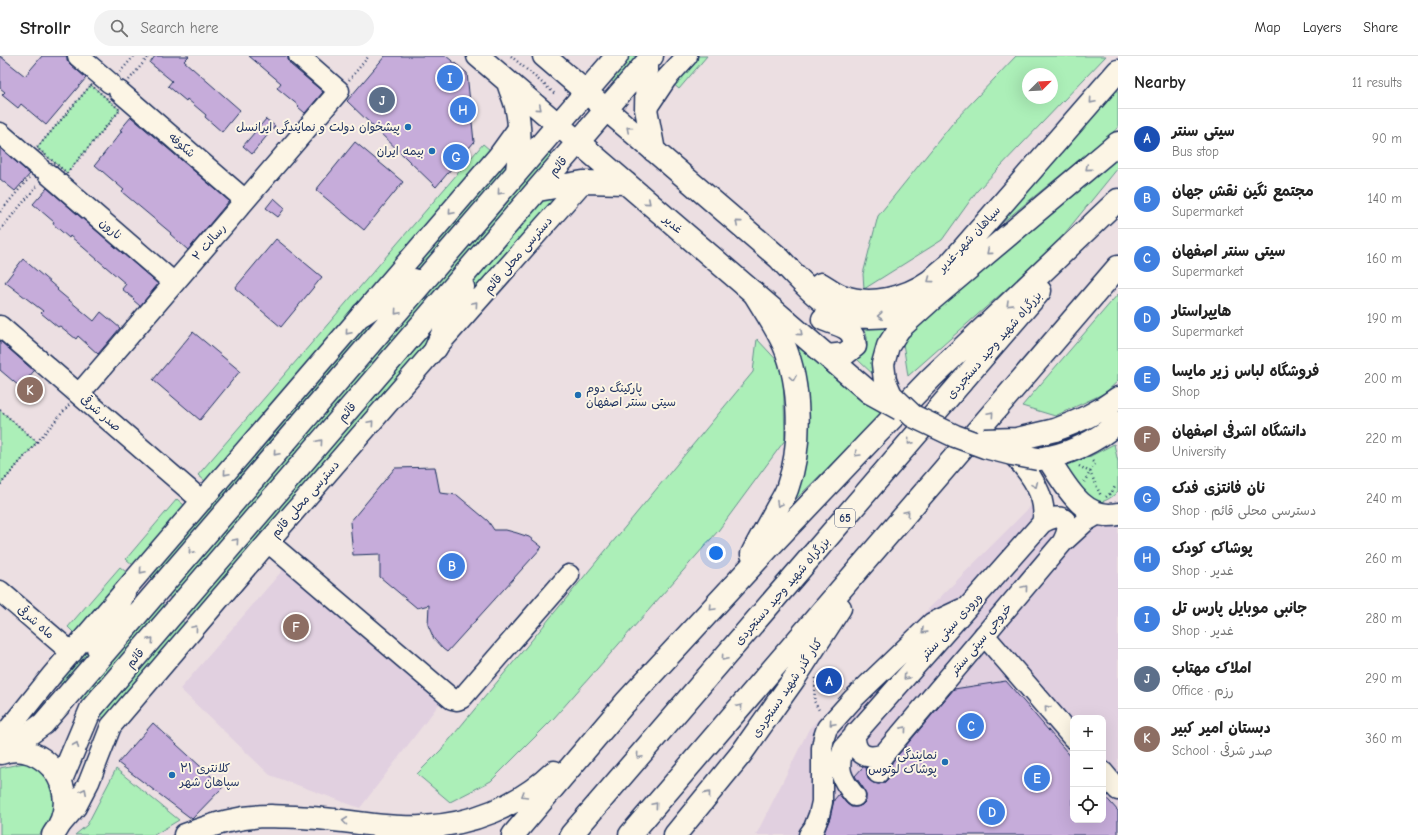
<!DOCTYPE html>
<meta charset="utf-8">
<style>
body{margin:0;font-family:"Comic Neue","Playpen Sans Arabic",sans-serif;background:#f2f2f2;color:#222}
.controls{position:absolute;right:12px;bottom:12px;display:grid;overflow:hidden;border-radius:8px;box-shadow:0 4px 16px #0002}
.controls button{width:36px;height:36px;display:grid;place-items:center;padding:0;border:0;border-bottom:1px solid #e0e0e0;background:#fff;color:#222;font:20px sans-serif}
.compass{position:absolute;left:1022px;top:12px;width:36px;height:36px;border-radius:50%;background:#fff;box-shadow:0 4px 16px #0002;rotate:66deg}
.you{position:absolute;left:716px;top:497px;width:14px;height:14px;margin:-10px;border:3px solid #fff;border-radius:50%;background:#1a73e8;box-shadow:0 0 0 6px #1a73e833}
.badge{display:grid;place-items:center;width:26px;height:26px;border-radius:50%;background:#0b8043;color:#fff;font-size:13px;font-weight:700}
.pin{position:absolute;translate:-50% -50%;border:2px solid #fff;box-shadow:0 1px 4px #0006}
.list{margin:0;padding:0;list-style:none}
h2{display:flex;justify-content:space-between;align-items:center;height:52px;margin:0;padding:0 16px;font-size:17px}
h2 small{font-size:13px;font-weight:400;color:#767676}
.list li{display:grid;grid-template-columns:26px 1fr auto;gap:12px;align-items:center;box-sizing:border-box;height:60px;padding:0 16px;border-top:1px solid #e0e0e0}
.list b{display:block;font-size:15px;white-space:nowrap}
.list p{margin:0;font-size:13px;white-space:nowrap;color:#767676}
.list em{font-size:13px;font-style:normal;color:#767676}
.icon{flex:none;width:22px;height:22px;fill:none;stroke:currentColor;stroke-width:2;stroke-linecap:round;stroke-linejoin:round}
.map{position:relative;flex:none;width:1118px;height:779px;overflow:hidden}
header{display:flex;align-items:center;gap:24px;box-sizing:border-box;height:56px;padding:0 20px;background:#fff;border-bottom:1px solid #e0e0e0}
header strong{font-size:19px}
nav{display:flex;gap:22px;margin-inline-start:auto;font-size:14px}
.search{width:280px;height:36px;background:#f2f2f2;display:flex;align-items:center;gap:10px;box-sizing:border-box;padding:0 14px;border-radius:22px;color:#767676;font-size:15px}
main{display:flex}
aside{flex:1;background:#fff}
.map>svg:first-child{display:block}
.built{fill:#e1d0e0;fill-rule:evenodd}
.green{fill:#acefb8;stroke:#648f8b;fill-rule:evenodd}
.building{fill:#c6acda;stroke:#1b2f5e}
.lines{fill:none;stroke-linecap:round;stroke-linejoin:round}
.minor-casing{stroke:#1b2f5e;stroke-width:23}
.major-casing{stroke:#1b2f5e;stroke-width:25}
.highway-casing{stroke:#1b2f5e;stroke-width:25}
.path{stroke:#1b2f5e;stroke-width:2.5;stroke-dasharray:1 3;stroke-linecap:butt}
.minor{stroke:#fcf5e5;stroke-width:20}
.major{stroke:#fcf5e5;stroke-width:22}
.highway{stroke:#fcf5e5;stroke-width:22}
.major-bridge-casing{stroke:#1b2f5e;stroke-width:25;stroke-linecap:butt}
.major-bridge{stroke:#fcf5e5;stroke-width:22}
.oneway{stroke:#8c92a2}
.poi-dot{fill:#1f6fb2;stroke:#fcf5e5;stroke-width:1.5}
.labels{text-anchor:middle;stroke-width:4;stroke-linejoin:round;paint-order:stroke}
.shield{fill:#fcf5e5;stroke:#5e6a86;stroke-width:1}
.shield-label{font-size:11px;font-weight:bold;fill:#1b2f5e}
.poi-label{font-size:12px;fill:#1b2f5e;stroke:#fcf5e5;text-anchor:end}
.street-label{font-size:12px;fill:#1b2f5e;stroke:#fcf5e5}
</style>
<header>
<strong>Strollr</strong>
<div class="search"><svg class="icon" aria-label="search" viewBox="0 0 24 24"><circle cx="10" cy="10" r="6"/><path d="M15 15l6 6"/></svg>Search here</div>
<nav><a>Map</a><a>Layers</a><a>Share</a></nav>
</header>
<main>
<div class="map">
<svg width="1118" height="779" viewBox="0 0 1118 779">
<rect width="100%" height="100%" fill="#ecdfe2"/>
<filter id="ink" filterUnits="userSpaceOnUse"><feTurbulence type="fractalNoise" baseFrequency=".025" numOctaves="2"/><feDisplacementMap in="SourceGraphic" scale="8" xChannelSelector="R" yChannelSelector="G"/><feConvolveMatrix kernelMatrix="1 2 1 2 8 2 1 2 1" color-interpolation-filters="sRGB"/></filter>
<g filter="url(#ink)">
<path class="built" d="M1032,449L1118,456V779H756L809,673ZM1073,662H1103V764H1073Z
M287,509L443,643L360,752L270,719L180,633Z"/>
<path class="green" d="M623,0H642L618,27H614L609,22Z
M695,0H707L679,33L672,27Z
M1016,0H1106L977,135L942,184L864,233L863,218L878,160L956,63ZM1028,18H1052V42H1028Z
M1118,27V72L975,189Z
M91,29L120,54L67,117L37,92Z
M483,88L490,94L205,425L198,419Z
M513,92L512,111L429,207L401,222Z
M547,94L553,98V102L174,545L163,535Z
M1118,102V112L1052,193L908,320L903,287L939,248Z
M562,135L464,249L475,219L544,139Z
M1118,238V325L1105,337L1055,360L1022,350Z
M401,242L156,527L147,519L369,260Z
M445,254L431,287L195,563L186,555Z
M897,263L879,324L857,303C871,291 869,283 862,267Z
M757,283L783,311L785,384L718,475L554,662L491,725L450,746L417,718L441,694L753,316Z
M795,285L883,357L787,452L807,400Z
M0,354L37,386L0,429Z
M1114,388L1118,406V435C1110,444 1097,451 1085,443C1080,439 1068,415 1065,408L1087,402Z
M177,443L184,449L133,509L126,503Z
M120,511L126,516L74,577L68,571Z
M157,543L168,552L86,647L75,637Z
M179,562L188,570L107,665L98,657Z
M94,580L84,610L66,632L57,624Z
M29,706L52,719L60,740L51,763L39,779H0V712Z
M116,713L179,764L154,779H75L87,769Z"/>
<path class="building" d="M0,0L25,20L42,0H67V4L70,8L86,22L46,69L21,48L18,52L2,39L5,36L0,32Z
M155,0H189L184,5L240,54L222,76L205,61L206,59L187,43L186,45L168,30L172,25L150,7Z
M249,0H288V4L291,9L323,36L305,57L298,51L299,50L277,32L281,27Z
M385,0H446L467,17L474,86L436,131L347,45Z
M131,61L229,145L188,194L170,178L171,177L122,136L124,134L95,109L122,75L120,74Z
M266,63L275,70L252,98L243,90Z
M355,86L403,126L364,174L316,134Z
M0,92L30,118L15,135L0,123Z
M47,132L158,228L140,250L133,244L134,243L122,233L126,228L70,180L69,182L53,168L54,166L33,148Z
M274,142L285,152L278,161L266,152Z
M276,183L322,221L281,271L235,232Z
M23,203L58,233L57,234L94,265L101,256L120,272L98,298L78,280L76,283L60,270L58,271L41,257L43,255L5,226Z
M193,276L240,315L200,364L153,324Z
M0,285L34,315L20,331L0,314Z
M435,411L440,437L457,439L488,465L494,474H506L517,477L529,481L542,491L447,596L443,593L434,583L428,569L429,549L417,552L380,521V498L353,499L350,466L395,412Z
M1006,625L1073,703V764H1103V738L1118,755V779H823L830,762L834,744L839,738L846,747L851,751H857L862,749L866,745V739L864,733L855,720L863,711H866L868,723L873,727L879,728L885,726L889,722L890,711L893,705L954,633Z
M153,667L223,731L192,763L118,707Z"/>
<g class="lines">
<defs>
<path id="minor" d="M78,0L110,27
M119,35L245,144
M646,53L666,23L687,0
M0,77L39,111
M48,118L174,227
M0,270L202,445
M79,338L339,35L299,0
M1042,467C1063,454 1075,465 1062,487
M268,486L452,643L457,644L462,642L569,519
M0,535L72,597
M984,579L1073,682
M855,677C854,697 865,705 884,698
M0,684L52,619L498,100L519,71
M1103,716L1118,734
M878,717C877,709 879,705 884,698L1062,487L1086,465L1098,458
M855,740C841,723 836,713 844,691L1042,467C1049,442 1029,415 1012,398
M57,773L76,751L89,726L111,670L268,486L436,292L583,126
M809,779L814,772L819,759L822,746V692L824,681L827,672L853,643L932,567L962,553"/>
<path id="major" d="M478,0L869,336
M544,0L779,202C792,216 820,247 838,255C854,262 875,262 893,259C905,257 918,250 930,245
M647,7L646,53L654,95
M508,26C510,34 514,42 516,50C521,71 520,94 517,115
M538,134L583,126L626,127
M821,228C828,232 835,238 842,240C870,251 906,242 930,225C936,220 942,214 949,209L1118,15
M363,258L414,224
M823,263C838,270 854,269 855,290L845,298L828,300
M436,292L463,231
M885,325L883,308L888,290L899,273L930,245L1118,87
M1055,374C1079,365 1098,357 1118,342
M1047,401C1064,426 1082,466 1118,458
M1038,403C1067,399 1097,386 1118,366
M98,592L124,537
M6,695L43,668L617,0
M1,697C11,693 22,694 31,697C65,711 75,751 53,779
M61,724L91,653L652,0"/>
<path id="highway" d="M752,498C760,482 769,467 777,452C781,445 786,438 788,430C802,391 801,328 784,289C776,271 764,254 754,237
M185,779C214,768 239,760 271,760C292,761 314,761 334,764C363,767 393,773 422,771C471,769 519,750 554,716
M513,779L625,647L772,488L870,385L931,322L1118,144
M571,779L1040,235
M630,779L1118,211
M675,779L741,698L794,623L840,552"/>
</defs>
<use href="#minor" class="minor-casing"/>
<use href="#major" class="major-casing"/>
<use href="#highway" class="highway-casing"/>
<path class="path" d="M511,0L555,38
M120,16L134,0
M129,24L149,0
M349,24L369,0
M91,29L120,54L67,117L37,92Z
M0,156L29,122
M0,174L37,130
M0,354L37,386L0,429
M37,386L69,349
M1079,410L1090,416L1101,440
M1084,426L1095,408L1091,404
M1106,441L1112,436L1116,429
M816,622L814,645L820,656"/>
<use href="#minor" class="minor"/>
<use href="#major" class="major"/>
<use href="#highway" class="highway"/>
<defs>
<path id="major-bridge" d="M885,325L891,339L913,360L955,380L985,391L1012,398L1038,403
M869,336L900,353
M984,384L1017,383L1055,374"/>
</defs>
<use href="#major-bridge" class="major-bridge-casing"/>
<use href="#major-bridge" class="major-bridge"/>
</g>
<defs><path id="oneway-chevron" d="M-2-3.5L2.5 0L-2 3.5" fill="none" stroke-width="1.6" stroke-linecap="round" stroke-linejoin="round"/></defs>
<g class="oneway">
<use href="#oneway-chevron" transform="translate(1092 45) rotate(131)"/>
<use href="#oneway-chevron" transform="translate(539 52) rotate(40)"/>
<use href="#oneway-chevron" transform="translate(629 73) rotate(-139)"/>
<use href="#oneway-chevron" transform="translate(1088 112) rotate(140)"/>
<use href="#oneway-chevron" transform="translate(500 136) rotate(131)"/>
<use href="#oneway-chevron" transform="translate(648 146) rotate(41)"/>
<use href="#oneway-chevron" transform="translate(451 156) rotate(131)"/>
<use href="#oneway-chevron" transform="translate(738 167) rotate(-139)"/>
<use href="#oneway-chevron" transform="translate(989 196) rotate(140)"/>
<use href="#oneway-chevron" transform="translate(930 224) rotate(143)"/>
<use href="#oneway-chevron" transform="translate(475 248) rotate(-49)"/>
<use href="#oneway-chevron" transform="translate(1009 248) rotate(136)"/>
<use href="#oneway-chevron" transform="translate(397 256) rotate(131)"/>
<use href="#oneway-chevron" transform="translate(880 260) rotate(177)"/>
<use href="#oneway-chevron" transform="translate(348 276) rotate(131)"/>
<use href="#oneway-chevron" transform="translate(800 277) rotate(41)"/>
<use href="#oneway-chevron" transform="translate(793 322) rotate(81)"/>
<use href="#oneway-chevron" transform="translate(991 358) rotate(-49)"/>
<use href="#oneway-chevron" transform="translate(371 367) rotate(-49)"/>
<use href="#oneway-chevron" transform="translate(320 386) rotate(-49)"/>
<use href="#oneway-chevron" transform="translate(910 386) rotate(131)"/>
<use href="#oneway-chevron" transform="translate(276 397) rotate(131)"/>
<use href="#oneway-chevron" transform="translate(857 398) rotate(134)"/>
<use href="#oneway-chevron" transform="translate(226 417) rotate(131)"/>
<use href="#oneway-chevron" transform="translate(1035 429) rotate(66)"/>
<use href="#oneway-chevron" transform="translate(779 448) rotate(119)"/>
<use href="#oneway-chevron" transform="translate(907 457) rotate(-49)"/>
<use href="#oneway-chevron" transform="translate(236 485) rotate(-49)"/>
<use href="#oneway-chevron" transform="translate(191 495) rotate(131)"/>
<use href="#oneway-chevron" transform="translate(142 515) rotate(131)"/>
<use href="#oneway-chevron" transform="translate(1025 532) rotate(-50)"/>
<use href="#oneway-chevron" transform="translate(712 552) rotate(133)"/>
<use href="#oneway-chevron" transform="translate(195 572) rotate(-50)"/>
<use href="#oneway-chevron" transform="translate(924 575) rotate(136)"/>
<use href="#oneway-chevron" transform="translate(151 584) rotate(-49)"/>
<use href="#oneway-chevron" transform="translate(724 602) rotate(131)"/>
<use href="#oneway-chevron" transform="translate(906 621) rotate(132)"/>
<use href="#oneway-chevron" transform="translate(740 651) rotate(-49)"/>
<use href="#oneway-chevron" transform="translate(1047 652) rotate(-131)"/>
<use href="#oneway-chevron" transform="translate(832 667) rotate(131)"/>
<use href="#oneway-chevron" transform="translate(904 673) rotate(-50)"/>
<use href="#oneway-chevron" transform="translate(76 689) rotate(-67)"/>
<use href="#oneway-chevron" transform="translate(639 700) rotate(131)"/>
<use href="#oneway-chevron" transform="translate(84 735) rotate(-63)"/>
<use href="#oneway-chevron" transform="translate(708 738) rotate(-51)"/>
<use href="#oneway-chevron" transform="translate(524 739) rotate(149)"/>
<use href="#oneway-chevron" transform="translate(655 749) rotate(-49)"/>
<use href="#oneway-chevron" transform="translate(345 765) rotate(-173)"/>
</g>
</g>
<g class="poi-dot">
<circle cx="408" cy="71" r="4"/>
<circle cx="432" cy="95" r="4"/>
<circle cx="578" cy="339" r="4"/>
<circle cx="945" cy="706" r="4"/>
<circle cx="172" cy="719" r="4"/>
</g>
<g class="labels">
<rect class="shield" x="835" y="453" width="20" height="18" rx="3"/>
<g class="shield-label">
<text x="845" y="466">65</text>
</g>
<g class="poi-label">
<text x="400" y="75">پیشخوان دولت و نمایندگی ایرانسل</text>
<text x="424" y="99">بیمه ایران</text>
<text x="586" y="336" text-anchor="start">پارکینگ دوم<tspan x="586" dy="14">سیتی سنتر اصفهان</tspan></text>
<text x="937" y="703">نمایندگی<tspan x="937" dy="14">پوشاک لوتوس</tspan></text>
<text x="180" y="716" text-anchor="start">کلانتری ۲۱<tspan x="180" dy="14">سپاهان شهر</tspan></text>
</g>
<g class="street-label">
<text transform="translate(182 89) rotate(41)" y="4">شکوفه</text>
<text transform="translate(558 110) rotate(-49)" y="4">قائم</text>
<text transform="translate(673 168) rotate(41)" y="4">غدیر</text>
<text transform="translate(111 173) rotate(41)" y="4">نارون</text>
<text transform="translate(969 183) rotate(-47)" y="4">سپاهان شهر-غدیر</text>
<text transform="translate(209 186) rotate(-49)" y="4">رسالت ۲</text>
<text transform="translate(518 199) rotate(-49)" y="4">دسترسی محلی قائم</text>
<text transform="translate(994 289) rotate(-49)" y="4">بزرگراه شهید وحید دستجردی</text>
<text transform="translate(347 356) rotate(-49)" y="4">قائم</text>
<text transform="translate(101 357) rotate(41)" y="4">صدر شرقی</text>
<text transform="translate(305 443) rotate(-49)" y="4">دسترسی محلی قائم</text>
<text transform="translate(782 535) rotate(-49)" y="4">بزرگراه شهید وحید دستجردی</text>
<text transform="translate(36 566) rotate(41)" y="4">ماه شرقی</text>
<text transform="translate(951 570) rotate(-48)" y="4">ورودی سیتی سنتر</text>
<text transform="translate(981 583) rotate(-50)" y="4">خروجی سیتی سنتر</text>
<text transform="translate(135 602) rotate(-49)" y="4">قائم</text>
<text transform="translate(787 632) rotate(-56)" y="4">کنار گذر شهید دستجردی</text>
</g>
</g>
</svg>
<div class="controls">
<button>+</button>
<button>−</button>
<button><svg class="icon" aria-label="locate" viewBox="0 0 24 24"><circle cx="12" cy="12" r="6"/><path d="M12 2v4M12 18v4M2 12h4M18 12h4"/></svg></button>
</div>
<svg class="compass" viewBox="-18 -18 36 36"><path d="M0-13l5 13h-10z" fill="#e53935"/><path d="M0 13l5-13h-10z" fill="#767676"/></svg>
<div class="you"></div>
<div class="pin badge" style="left:829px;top:625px;background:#1a4fb4">A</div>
<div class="pin badge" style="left:452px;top:510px;background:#3f7fe0">B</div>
<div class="pin badge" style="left:971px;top:670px;background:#3f7fe0">C</div>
<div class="pin badge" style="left:992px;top:756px;background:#3f7fe0">D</div>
<div class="pin badge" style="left:1037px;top:722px;background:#3f7fe0">E</div>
<div class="pin badge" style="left:296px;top:571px;background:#8d6e63">F</div>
<div class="pin badge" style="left:456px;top:101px;background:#3f7fe0">G</div>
<div class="pin badge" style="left:463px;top:54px;background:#3f7fe0">H</div>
<div class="pin badge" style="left:450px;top:22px;background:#3f7fe0">I</div>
<div class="pin badge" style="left:382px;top:44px;background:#5c6f8a">J</div>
<div class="pin badge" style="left:30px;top:334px;background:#8d6e63">K</div>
</div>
<aside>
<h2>Nearby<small>11 results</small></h2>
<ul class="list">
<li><span class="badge" style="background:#1a4fb4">A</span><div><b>سیتی سنتر</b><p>Bus stop</p></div><em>90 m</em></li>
<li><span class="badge" style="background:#3f7fe0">B</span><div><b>مجتمع نگین نقش جهان</b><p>Supermarket</p></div><em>140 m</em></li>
<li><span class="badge" style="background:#3f7fe0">C</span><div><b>سیتی سنتر اصفهان</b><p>Supermarket</p></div><em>160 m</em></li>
<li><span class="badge" style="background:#3f7fe0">D</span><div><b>هایپراستار</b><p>Supermarket</p></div><em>190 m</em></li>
<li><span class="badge" style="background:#3f7fe0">E</span><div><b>فروشگاه لباس زیر مایسا</b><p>Shop</p></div><em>200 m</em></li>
<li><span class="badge" style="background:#8d6e63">F</span><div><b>دانشگاه اشرفی اصفهان</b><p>University</p></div><em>220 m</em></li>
<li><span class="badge" style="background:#3f7fe0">G</span><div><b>نان فانتزی فدک</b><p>Shop · دسترسی محلی قائم</p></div><em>240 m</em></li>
<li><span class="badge" style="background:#3f7fe0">H</span><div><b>پوشاک کودک</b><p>Shop · غدیر</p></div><em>260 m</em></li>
<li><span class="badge" style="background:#3f7fe0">I</span><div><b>جانبی موبایل پارس تل</b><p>Shop · غدیر</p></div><em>280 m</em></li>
<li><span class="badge" style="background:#5c6f8a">J</span><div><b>املاک مهتاب</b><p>Office · رزم</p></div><em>290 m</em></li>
<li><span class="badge" style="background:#8d6e63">K</span><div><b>دبستان امیر کبیر</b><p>School · صدر شرقی</p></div><em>360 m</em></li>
</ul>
</aside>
</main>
